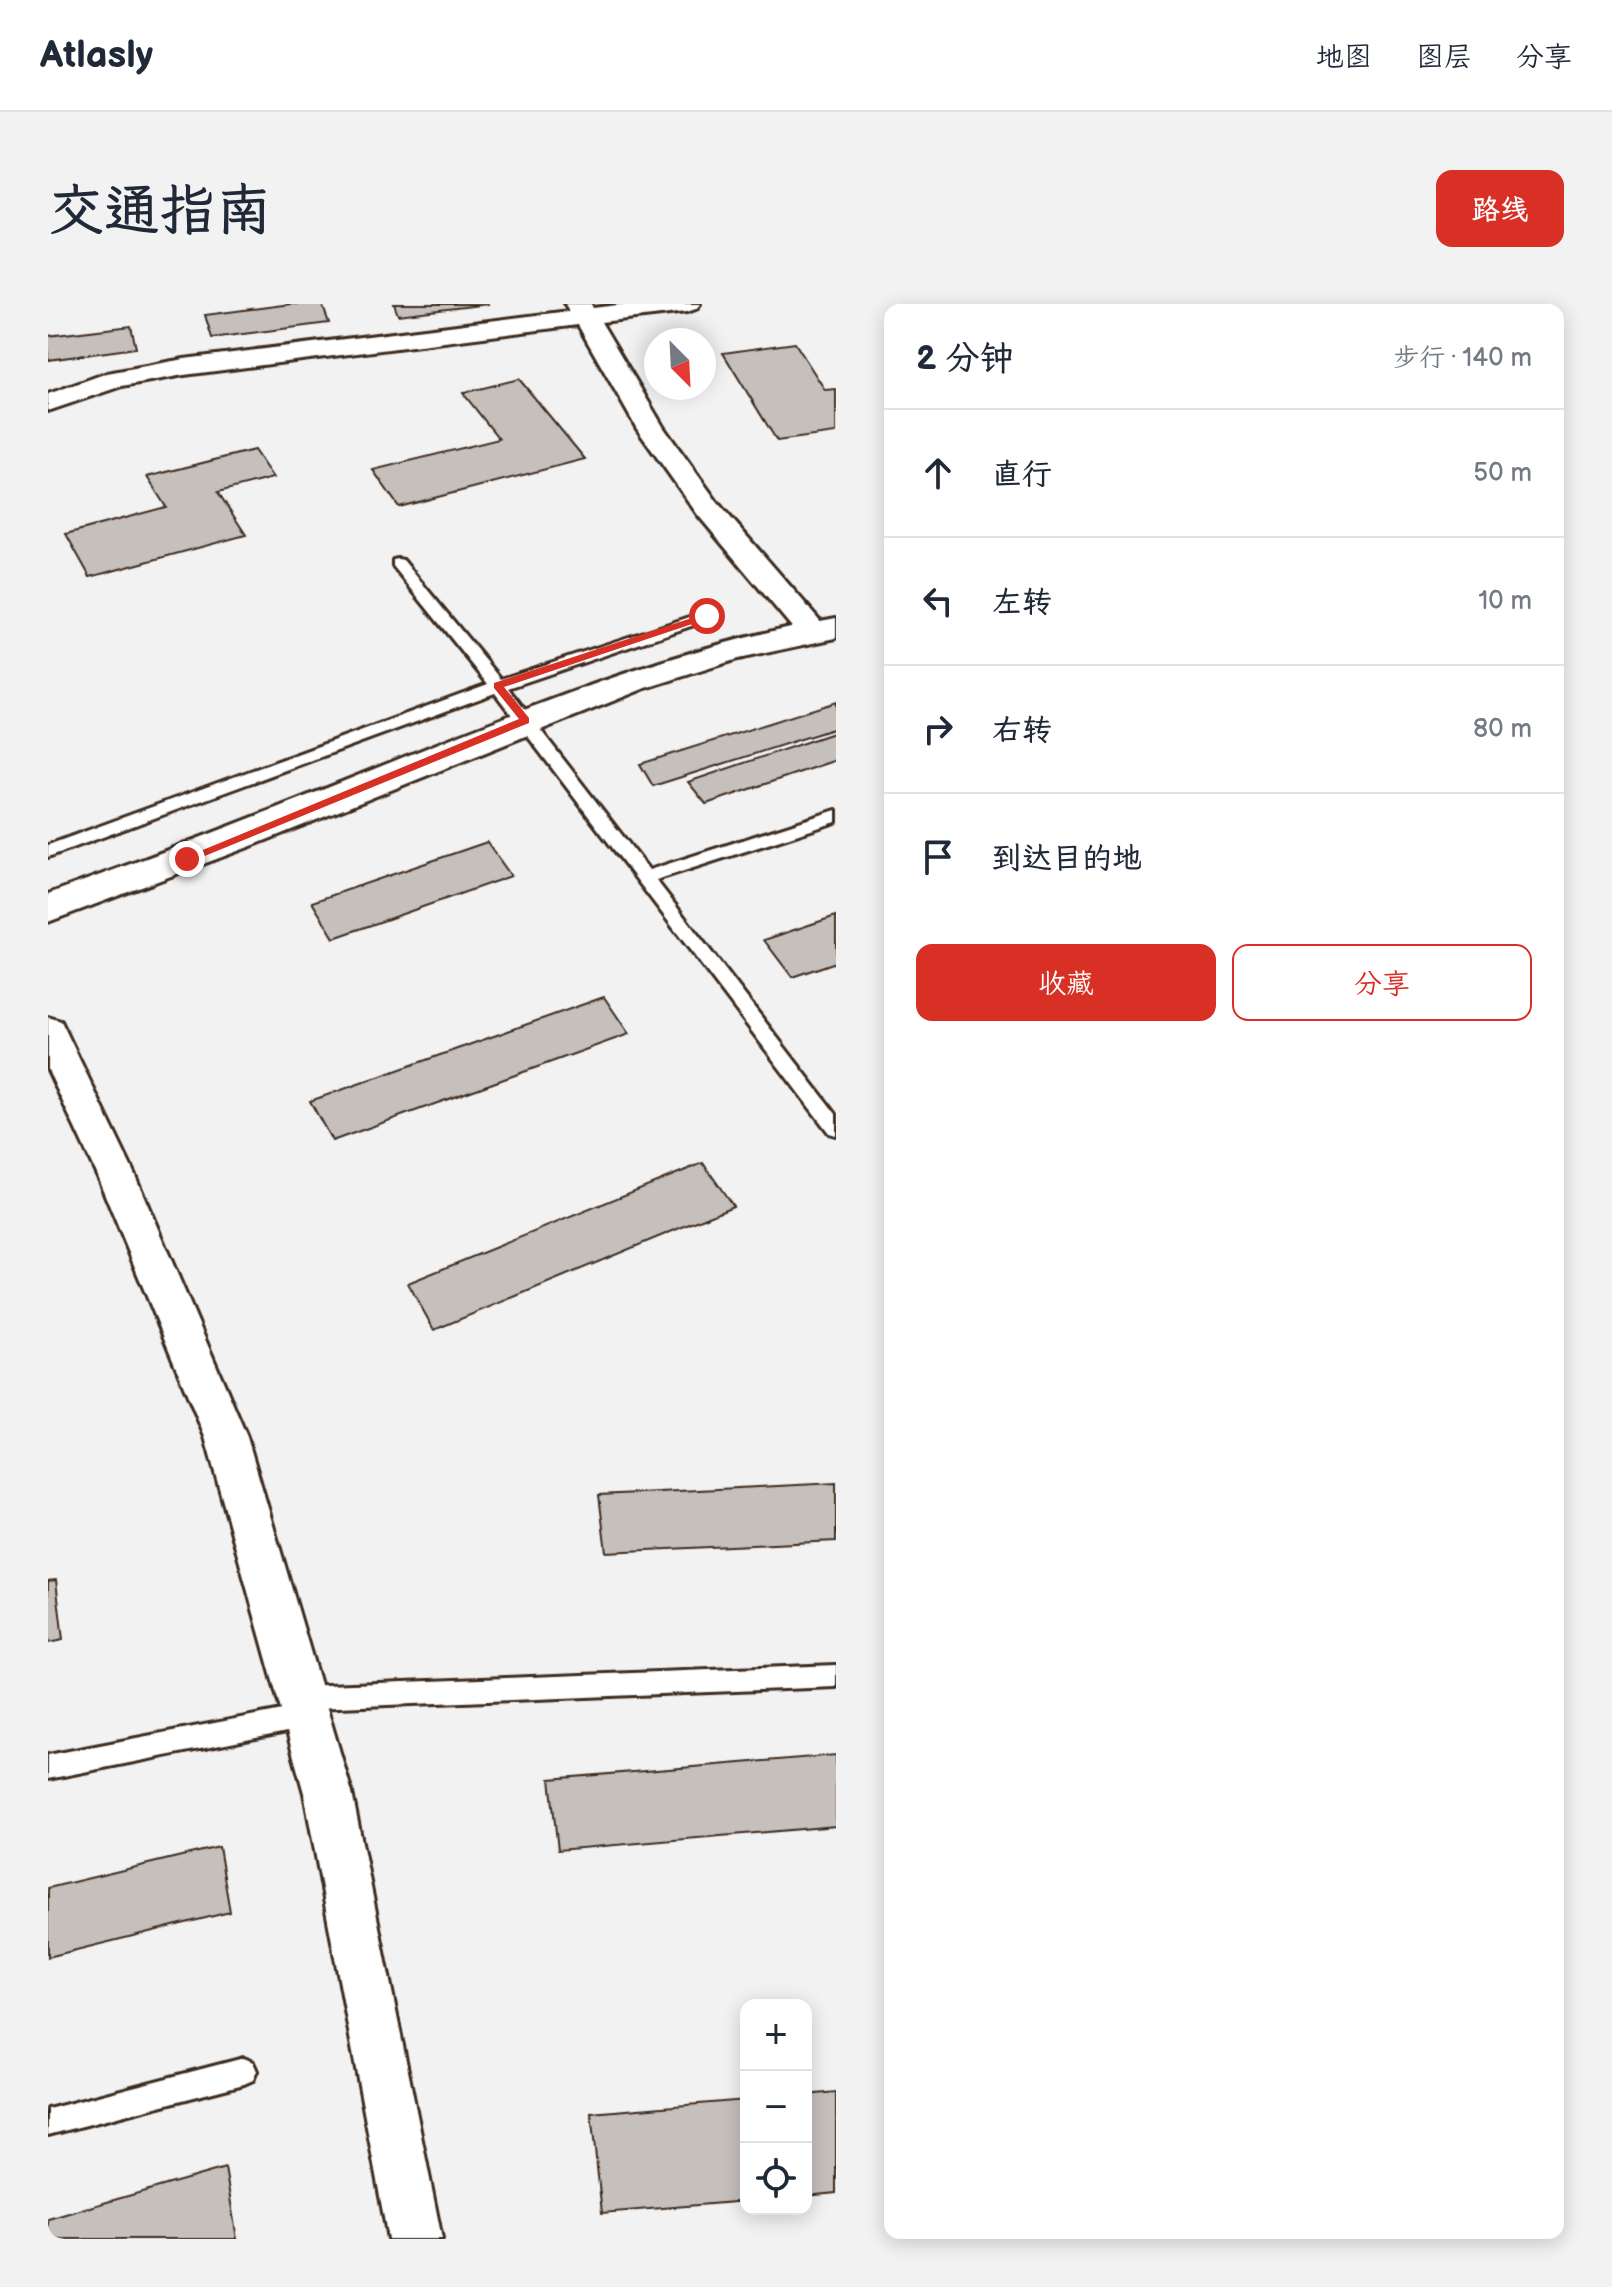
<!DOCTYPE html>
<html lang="zh">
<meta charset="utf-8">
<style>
body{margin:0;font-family:"Balsamiq Sans","LXGW WenKai TC",sans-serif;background:#f2f2f3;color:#1f2937}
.controls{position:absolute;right:24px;bottom:24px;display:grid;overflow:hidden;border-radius:16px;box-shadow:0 4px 20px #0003}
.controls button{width:72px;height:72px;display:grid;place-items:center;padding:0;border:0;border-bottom:2px solid #e0e1e3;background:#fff;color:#1f2937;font:40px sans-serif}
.compass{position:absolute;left:596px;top:24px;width:72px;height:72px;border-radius:50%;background:#fff;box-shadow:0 4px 20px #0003;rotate:156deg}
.stop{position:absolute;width:24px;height:24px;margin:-18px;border:6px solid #d93025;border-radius:50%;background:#fff}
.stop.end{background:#d93025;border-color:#fff;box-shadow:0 2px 8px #0008}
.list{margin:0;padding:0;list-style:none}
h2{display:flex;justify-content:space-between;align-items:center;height:104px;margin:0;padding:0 32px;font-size:34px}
h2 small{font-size:26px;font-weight:400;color:#747a83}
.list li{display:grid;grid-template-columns:52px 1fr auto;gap:24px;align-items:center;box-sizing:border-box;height:128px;padding:0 32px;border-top:2px solid #e0e1e3}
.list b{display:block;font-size:30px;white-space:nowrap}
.list em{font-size:26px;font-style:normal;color:#747a83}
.actions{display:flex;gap:16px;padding:24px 32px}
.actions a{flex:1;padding:18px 0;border:2px solid #d93025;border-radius:16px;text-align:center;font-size:28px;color:#d93025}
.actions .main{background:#d93025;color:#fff}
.icon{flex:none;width:44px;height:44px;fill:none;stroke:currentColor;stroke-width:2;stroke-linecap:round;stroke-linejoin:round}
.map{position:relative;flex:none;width:788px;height:1935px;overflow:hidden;border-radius:16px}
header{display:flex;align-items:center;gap:48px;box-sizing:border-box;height:112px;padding:0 40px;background:#fff;border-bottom:2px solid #e0e1e3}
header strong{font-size:38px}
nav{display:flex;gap:44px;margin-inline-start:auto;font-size:28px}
.intro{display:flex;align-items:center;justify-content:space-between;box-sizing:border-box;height:192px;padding:0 48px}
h1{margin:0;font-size:56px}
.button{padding:20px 36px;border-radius:16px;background:#d93025;color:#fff;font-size:28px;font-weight:700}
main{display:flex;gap:48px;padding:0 48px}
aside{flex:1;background:#fff;border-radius:16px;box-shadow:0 4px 20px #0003}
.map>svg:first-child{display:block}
.building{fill:#c6c0bd;stroke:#3b2a1e;stroke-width:2}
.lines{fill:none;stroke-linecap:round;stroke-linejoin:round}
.lane-casing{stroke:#3b2a1e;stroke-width:6}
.street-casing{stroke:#3b2a1e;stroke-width:6}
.secondary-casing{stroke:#3b2a1e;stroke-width:6}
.lane{fill:#fff;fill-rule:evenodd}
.street{fill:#fff;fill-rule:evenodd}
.secondary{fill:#fff;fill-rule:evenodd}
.route{fill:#d93025}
</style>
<header>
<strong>Atlasly</strong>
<nav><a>地图</a><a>图层</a><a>分享</a></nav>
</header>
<div class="intro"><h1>交通指南</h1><a class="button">路线</a></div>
<main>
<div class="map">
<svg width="788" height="1935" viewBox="0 0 788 1935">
<rect width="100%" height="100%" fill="#f3f2f2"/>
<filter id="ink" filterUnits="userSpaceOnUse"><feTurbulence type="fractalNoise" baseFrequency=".0125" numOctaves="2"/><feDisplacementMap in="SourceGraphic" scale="16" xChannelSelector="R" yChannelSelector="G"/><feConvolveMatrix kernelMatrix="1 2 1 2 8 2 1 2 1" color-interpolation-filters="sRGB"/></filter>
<g filter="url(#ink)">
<path class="building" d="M243,0H274L281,19L164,34L157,11Z
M346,0H441L350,11Z
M83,22L88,44L0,56V32Z
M747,39L777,86L788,85V129L729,137L675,49Z
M471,75L537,155L351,203L325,166L451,135L415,89Z
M206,146L225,174L170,188L198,231L42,273L18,230L118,203L99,173Z
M788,398V424L605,482L592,460Z
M788,428V456L658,500L640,478Z
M439,538L463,572L286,634L264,598Z
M788,612V658L744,673L716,636Z
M556,693L581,730L284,837L262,797Z
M655,859L685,902L386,1026L360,979Z
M788,1179V1237L558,1248L551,1191Z
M8,1276L15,1336L0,1339V1277Z
M788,1451V1522L510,1546L502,1475Z
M171,1543L182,1608L0,1653V1584Z
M788,1788V1889L758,1892V1791Z
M698,1796V1897L554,1909L543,1809Z
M177,1864L189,1935H0V1915Z"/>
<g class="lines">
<defs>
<path id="lane" d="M350,255L355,256L453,375L654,309H664V315L460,384L601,566L788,506V518L608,576L788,810V831L781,829L447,389L0,553V541L440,380L345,262V256Z
M788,1361V1383L265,1404L271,1413L267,1421L259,1424L0,1475V1451L250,1403L245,1401L241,1393L245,1385L253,1382Z
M196,1754L205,1758L209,1767L205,1776L196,1780L0,1831V1805Z"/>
<path id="street" d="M517,0H543L545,4L578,0H652L648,5L639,8L553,18L616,124L670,199L775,320L779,327L775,334L764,337L753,334L650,211L589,125L530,21L136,71L74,82L0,107V90L59,69L136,55L521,7Z
M0,713L13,717L86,869L199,1133L304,1489L394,1935H340L256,1489L157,1133L48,869L0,766Z"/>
<path id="secondary" d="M788,314V334L690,355L595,385L206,541L0,618V590C118,548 235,502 351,455C494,398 635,341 788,314Z"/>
</defs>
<use href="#lane" class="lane-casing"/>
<use href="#street" class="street-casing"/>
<use href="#secondary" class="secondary-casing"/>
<use href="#lane" class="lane"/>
<use href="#street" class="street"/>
<use href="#secondary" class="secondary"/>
</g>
</g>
<path class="route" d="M659,309L662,314L456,383L481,414V419L142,558L133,555L471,415L446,384V379Z"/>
</svg>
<div class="controls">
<button>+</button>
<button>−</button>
<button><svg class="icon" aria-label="locate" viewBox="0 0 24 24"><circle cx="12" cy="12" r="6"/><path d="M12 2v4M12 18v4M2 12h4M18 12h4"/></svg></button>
</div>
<svg class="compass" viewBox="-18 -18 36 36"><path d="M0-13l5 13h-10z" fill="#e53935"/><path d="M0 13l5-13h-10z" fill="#747a83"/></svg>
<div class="stop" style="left:659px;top:312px"></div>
<div class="stop end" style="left:139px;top:555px"></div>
</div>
<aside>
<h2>2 分钟<small>步行 · 140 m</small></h2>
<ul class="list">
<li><svg class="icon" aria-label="ahead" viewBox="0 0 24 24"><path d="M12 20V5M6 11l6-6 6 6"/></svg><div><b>直行</b></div><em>50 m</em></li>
<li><svg class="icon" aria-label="left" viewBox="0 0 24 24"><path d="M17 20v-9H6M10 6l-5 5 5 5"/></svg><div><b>左转</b></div><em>10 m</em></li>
<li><svg class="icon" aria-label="right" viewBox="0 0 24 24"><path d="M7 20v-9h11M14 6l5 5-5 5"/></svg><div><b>右转</b></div><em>80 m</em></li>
<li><svg class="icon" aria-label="arrive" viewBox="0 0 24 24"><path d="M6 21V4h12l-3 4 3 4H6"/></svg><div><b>到达目的地</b></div></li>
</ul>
<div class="actions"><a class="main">收藏</a><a>分享</a></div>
</aside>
</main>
